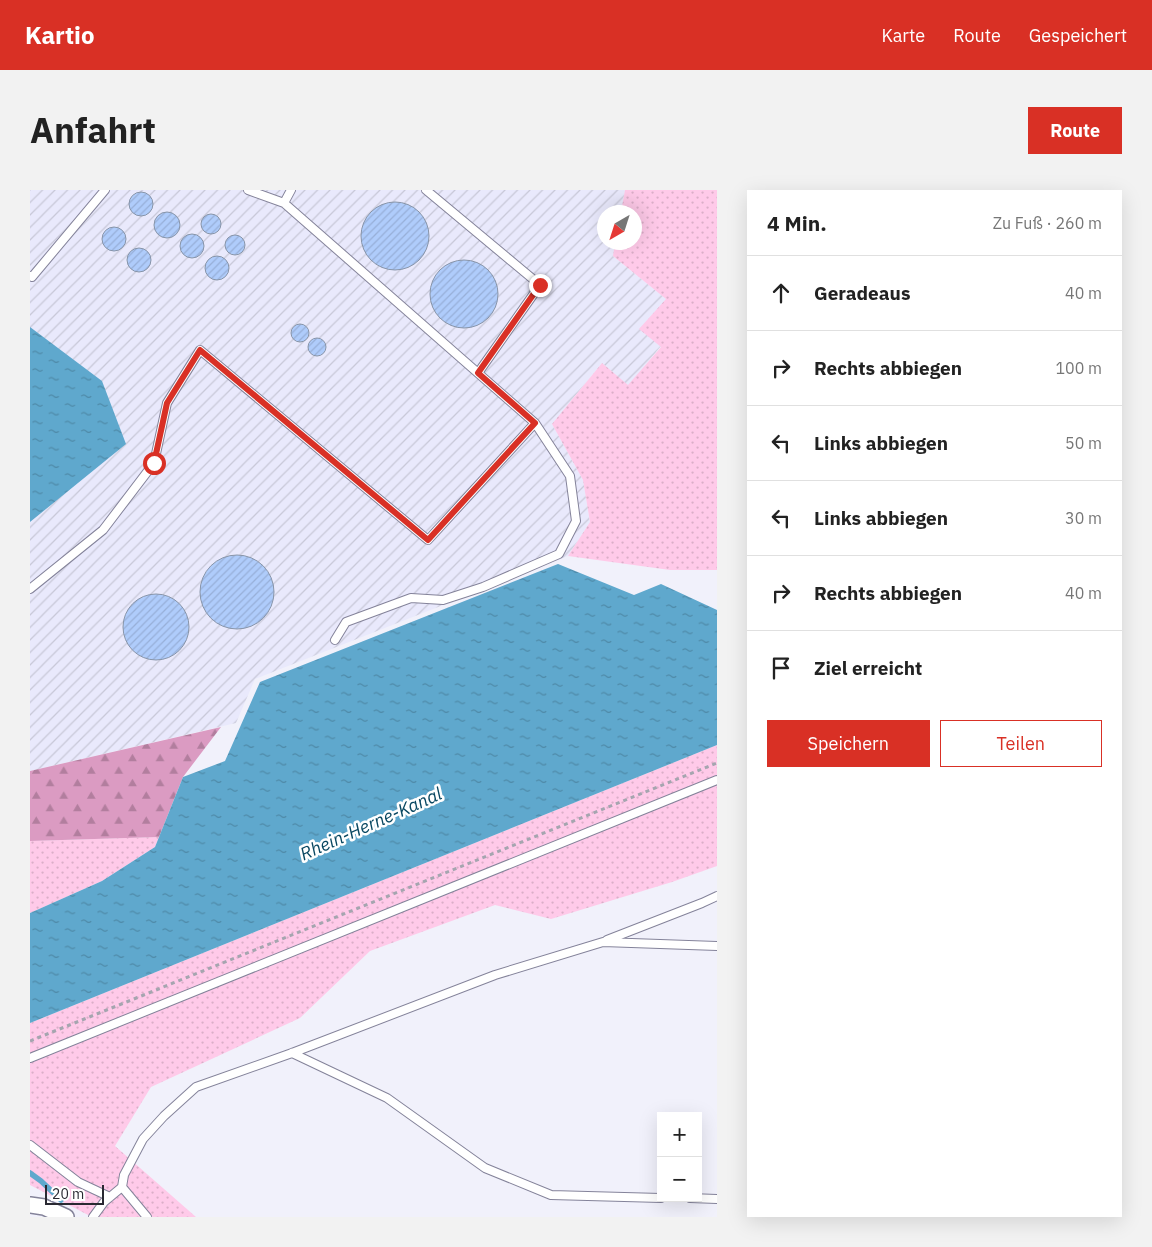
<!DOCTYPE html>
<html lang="de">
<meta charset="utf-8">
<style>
body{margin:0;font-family:"IBM Plex Sans",sans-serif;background:#f2f2f2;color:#222}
.controls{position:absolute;right:15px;bottom:15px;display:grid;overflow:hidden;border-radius:0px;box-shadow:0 5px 20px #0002}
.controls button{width:45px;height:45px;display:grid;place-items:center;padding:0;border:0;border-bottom:1px solid #e0e0e0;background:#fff;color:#222;font:25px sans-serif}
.compass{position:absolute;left:567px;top:15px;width:45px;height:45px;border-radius:50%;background:#fff;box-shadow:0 5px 20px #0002;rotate:219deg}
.scale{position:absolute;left:15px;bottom:12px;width:59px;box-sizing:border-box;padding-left:5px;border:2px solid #292932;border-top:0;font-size:14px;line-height:18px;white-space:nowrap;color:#292932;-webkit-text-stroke:4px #fff;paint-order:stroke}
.stop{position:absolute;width:15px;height:15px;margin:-11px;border:4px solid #d93025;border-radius:50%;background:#fff}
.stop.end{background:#d93025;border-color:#fff;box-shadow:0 1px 5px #0008}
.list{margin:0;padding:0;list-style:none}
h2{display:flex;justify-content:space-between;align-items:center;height:65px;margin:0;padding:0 20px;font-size:21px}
h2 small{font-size:16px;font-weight:400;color:#767676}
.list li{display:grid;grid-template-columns:32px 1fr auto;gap:15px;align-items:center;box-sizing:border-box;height:75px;padding:0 20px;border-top:1px solid #e0e0e0}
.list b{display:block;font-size:19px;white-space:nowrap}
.list em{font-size:16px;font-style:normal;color:#767676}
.actions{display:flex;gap:10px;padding:15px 20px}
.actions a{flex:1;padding:11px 0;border:1px solid #d93025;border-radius:0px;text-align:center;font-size:18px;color:#d93025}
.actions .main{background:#d93025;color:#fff}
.icon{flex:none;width:28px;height:28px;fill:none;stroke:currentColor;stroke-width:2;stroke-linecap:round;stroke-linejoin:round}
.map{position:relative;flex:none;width:687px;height:1027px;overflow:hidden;border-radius:0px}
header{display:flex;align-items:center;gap:30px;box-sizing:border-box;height:70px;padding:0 25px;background:#d93025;color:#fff}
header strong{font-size:24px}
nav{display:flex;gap:28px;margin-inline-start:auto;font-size:18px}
.intro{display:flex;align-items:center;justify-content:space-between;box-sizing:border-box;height:120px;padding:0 30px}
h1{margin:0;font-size:35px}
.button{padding:12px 22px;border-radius:0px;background:#d93025;color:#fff;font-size:18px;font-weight:700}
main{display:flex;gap:30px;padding:0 30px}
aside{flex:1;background:#fff;border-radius:0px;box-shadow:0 5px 20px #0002}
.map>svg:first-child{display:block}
.industrial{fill:url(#industrial-furrows)}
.grass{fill:url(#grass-dots)}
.forest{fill:url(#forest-firs)}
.water{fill:url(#water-ripples)}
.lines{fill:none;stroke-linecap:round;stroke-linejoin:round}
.stream{stroke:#5fa8cd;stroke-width:5.5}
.building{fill:url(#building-hatch);stroke:#8895a9}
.lane-casing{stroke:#84839a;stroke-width:10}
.street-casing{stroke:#84839a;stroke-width:18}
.path{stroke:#a5a5af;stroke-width:3;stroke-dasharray:4 4;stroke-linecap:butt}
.lane{stroke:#fff;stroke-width:8}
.street{stroke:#fff;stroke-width:15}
.route{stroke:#d93025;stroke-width:6}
.labels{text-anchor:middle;stroke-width:5;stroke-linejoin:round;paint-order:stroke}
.water-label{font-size:18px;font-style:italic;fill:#084761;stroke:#fff}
</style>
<header>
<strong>Kartio</strong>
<nav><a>Karte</a><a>Route</a><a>Gespeichert</a></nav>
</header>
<div class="intro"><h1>Anfahrt</h1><a class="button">Route</a></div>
<main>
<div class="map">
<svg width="687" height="1027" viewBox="0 0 687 1027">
<defs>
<pattern id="industrial-furrows" width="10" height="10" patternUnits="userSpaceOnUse" patternTransform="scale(1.25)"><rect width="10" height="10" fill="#e9e9fc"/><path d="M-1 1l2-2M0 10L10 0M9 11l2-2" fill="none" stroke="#c8c8d8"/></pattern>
<pattern id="grass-dots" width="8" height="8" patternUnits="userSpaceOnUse" patternTransform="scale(1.25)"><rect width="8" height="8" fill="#ffcae9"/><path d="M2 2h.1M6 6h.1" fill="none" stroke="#dbaec8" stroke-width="1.8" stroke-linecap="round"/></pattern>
<pattern id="forest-firs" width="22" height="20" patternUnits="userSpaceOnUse" patternTransform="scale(1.25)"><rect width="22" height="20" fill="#db9bc2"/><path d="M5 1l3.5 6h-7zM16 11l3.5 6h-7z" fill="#b27e9e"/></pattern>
<pattern id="water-ripples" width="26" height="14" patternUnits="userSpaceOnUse" patternTransform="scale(1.25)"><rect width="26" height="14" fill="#5fa8cd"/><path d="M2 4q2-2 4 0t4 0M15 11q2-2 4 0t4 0" fill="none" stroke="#4e89a7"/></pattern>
<pattern id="building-hatch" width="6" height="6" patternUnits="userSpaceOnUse" patternTransform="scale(1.25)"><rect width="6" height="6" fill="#afccfb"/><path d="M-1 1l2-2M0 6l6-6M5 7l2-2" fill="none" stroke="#97afd8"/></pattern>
</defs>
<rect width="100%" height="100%" fill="#f1f1fb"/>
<path class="industrial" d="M0,0H595L591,22H574V52L585,53L583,66L636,109L631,156L598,196L572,173L522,234L553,290L560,332L538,366L225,489L206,533L0,581Z"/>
<path class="grass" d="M595,0H687V380H640L538,366L560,332L553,290L522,234L572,173L598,195L631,157L609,139L636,109L583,66L585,53L604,52V22H591Z
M687,555V676L642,692L521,729L465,715L340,761L270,828L121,897L85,956L166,1027H62L0,995V833Z
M129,647L125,657L72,691L0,723V651Z"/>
<path class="forest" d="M191,537L153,587L129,647L0,651V581Z"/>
<path class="water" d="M0,137L72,191L96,254L0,332Z
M528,374L604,405L631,394L687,420V555L0,833V723L72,691L125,657L153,587L195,571L230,492Z"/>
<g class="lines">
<path class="stream" d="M0,983L11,991L31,1010"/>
</g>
<path class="building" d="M99 14a12 12 0 1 1 24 0a12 12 0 1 1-24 0Z
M331 46a34 34 0 1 1 68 0a34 34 0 1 1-68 0Z
M124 35a13 13 0 1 1 26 0a13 13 0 1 1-26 0Z
M171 34a10 10 0 1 1 20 0a10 10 0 1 1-20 0Z
M72 49a12 12 0 1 1 24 0a12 12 0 1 1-24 0Z
M150 56a12 12 0 1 1 24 0a12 12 0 1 1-24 0Z
M195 55a10 10 0 1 1 20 0a10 10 0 1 1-20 0Z
M97 70a12 12 0 1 1 24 0a12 12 0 1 1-24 0Z
M175 78a12 12 0 1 1 24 0a12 12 0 1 1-24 0Z
M400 104a34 34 0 1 1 68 0a34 34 0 1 1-68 0Z
M261 143a9 9 0 1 1 18 0a9 9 0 1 1-18 0Z
M278 157a9 9 0 1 1 18 0a9 9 0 1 1-18 0Z
M170 402a37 37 0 1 1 74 0a37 37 0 1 1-74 0Z
M93 437a33 33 0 1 1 66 0a33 33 0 1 1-66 0Z"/>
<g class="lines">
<defs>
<path id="lane" d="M218,0L254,13
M261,0L254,13L505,233L540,286L546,331L529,364L453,397L413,410L381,408L316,432L305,450
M396,0L510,95L448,183
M0,86L2,87L75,0
M0,399L73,340L124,273L137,213L170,160L398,350L505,233
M577,750L672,713L687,706
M262,863L357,908L455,978L521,1005L631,1008
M0,868L687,590
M0,955L48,992L80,1007
M92,997L117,1027
M660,1008L687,1009
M63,1027L74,1012L92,997L94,985L113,949L134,926L166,897L262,863L465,785L573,752L687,756"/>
<path id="street" d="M0,1015L14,1017L36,1027"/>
</defs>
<use href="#lane" class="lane-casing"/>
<use href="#street" class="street-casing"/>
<path class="path" d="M0,851L687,573"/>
<use href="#lane" class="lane"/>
<use href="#street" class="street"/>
</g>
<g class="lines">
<path class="route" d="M124,273L137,213L170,160L398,350L505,233L448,183L510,95"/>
</g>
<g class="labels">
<g class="water-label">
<text transform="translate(341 634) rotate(-24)" y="6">Rhein-Herne-Kanal</text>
</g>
</g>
</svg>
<div class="controls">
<button>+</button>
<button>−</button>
</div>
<svg class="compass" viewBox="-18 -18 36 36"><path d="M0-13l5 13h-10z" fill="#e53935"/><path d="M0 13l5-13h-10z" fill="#767676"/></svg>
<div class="scale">20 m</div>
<div class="stop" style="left:124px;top:273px"></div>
<div class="stop end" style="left:510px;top:95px"></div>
</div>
<aside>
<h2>4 Min.<small>Zu Fuß · 260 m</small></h2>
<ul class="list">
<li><svg class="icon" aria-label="ahead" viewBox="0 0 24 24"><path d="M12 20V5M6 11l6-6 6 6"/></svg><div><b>Geradeaus</b></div><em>40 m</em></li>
<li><svg class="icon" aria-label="right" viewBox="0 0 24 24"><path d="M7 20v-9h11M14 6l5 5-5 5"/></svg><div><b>Rechts abbiegen</b></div><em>100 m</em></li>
<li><svg class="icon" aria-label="left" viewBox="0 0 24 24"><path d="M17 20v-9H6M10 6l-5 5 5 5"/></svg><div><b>Links abbiegen</b></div><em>50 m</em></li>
<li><svg class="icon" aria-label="left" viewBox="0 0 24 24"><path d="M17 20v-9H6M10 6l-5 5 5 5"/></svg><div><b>Links abbiegen</b></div><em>30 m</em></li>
<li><svg class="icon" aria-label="right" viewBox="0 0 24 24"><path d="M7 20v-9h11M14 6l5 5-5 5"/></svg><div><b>Rechts abbiegen</b></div><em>40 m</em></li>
<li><svg class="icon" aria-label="arrive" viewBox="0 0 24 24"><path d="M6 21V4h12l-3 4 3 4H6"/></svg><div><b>Ziel erreicht</b></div></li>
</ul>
<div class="actions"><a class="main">Speichern</a><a>Teilen</a></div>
</aside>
</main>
